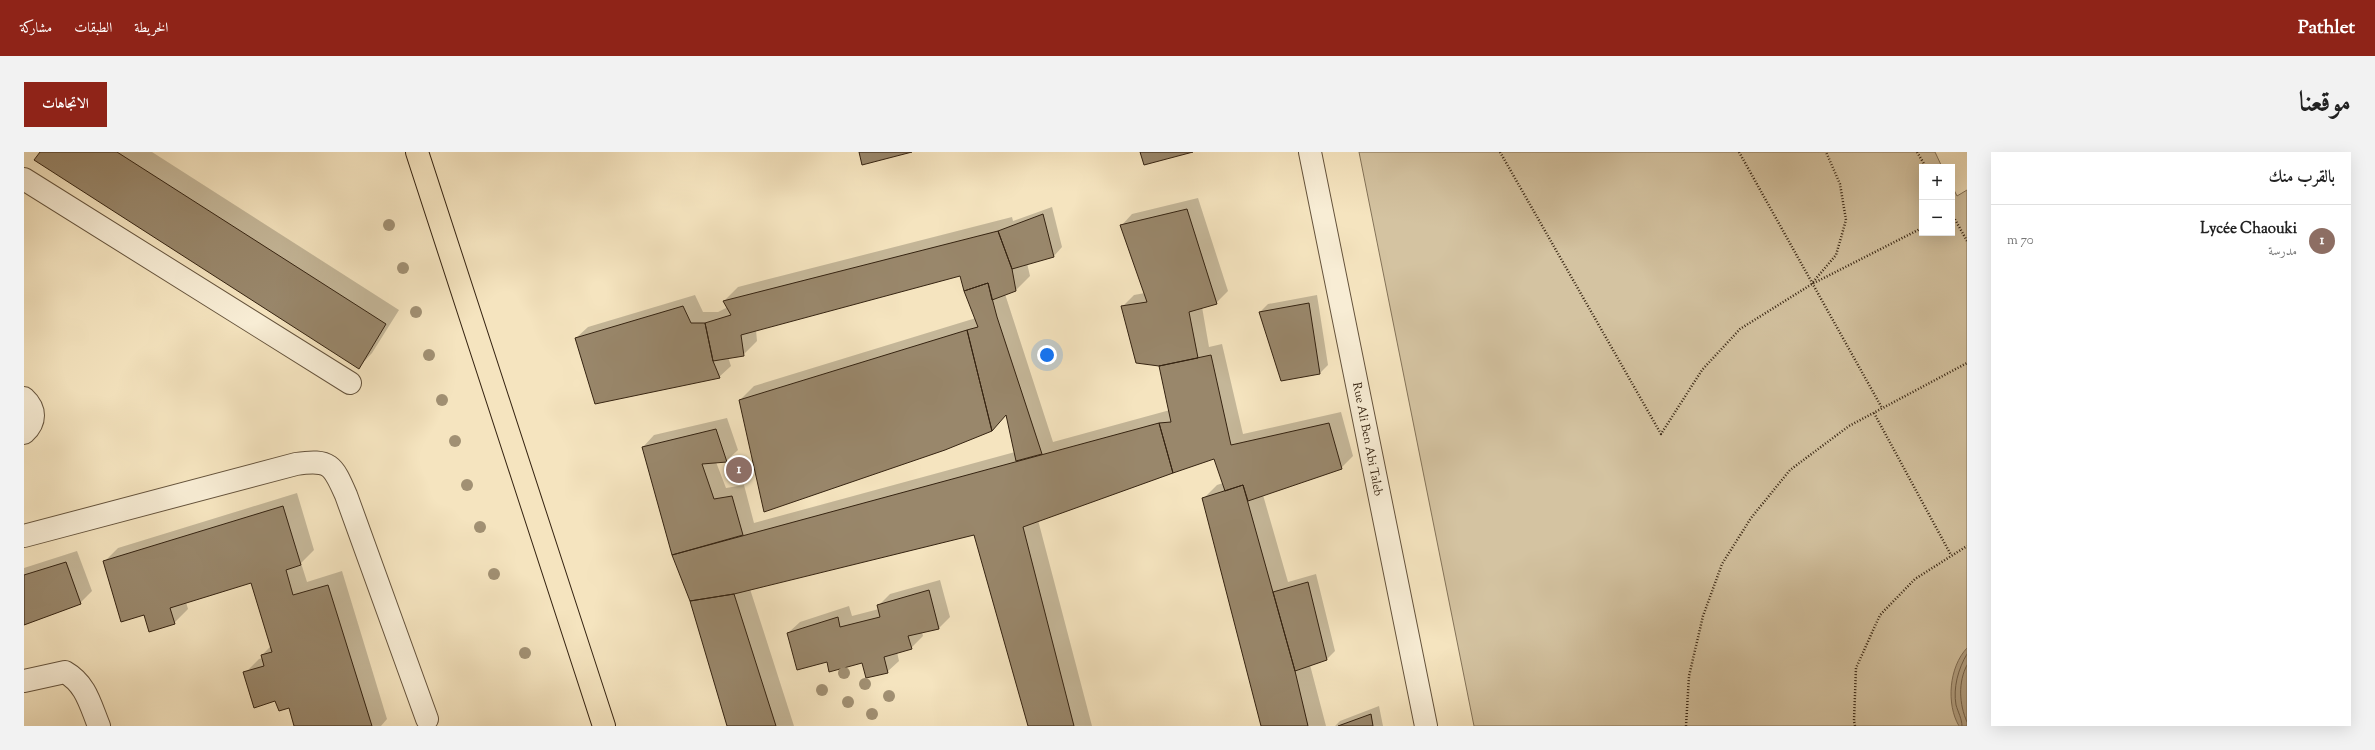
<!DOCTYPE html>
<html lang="ar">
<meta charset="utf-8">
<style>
body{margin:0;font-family:"Sorts Mill Goudy",Amiri,serif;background:#f2f2f2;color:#222;direction:rtl}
.controls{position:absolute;right:12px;top:12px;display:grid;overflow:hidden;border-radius:0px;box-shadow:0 4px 16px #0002}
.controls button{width:36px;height:36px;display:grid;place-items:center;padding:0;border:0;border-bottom:1px solid #e0e0e0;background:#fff;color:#222;font:20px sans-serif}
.you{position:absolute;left:1023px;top:203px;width:14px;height:14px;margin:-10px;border:3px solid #fff;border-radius:50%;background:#1a73e8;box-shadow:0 0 0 6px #1a73e833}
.badge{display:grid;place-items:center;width:26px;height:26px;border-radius:50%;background:#8f2418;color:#fff;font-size:13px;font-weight:700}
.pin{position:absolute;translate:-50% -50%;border:2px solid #fff;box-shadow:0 1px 4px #0006}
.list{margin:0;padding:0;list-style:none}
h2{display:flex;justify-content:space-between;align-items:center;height:52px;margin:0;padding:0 16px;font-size:17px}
h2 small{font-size:13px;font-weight:400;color:#767676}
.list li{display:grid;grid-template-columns:26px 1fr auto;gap:12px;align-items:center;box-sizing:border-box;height:72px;padding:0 16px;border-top:1px solid #e0e0e0}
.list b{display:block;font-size:15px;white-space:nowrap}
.list p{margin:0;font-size:13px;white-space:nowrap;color:#767676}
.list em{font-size:13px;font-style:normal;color:#767676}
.map{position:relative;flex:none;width:1943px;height:574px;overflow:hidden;direction:ltr;border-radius:0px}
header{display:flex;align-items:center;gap:24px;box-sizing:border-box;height:56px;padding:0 20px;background:#8f2418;color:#fff}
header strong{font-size:19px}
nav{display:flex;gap:22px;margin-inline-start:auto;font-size:14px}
.intro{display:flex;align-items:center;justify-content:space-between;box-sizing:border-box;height:96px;padding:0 24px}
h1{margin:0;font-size:28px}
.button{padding:10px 18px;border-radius:0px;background:#8f2418;color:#fff;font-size:14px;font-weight:700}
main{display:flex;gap:24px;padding:0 24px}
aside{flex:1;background:#fff;border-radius:0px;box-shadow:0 4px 16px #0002}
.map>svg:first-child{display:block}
.green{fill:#d4c3a1;stroke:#847359}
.water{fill:#b4a284;stroke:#816f56}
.shadow{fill:#0003}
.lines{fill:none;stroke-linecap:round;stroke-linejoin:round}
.shore{stroke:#74624a;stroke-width:1}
.building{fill:#99876b;stroke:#352311}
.minor-casing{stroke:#65533c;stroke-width:24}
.major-casing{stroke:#352311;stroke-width:24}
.path{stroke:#352311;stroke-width:2.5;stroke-dasharray:1 2;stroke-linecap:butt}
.minor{stroke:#f8edd5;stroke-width:22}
.major{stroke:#f5e4bf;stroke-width:22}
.tree{fill:#a19073}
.labels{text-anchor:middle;stroke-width:4;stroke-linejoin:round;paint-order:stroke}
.street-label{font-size:12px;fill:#352311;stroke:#f8edd5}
</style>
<header>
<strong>Pathlet</strong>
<nav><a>الخريطة</a><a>الطبقات</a><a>مشاركة</a></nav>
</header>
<div class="intro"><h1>موقعنا</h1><a class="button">الاتجاهات</a></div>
<main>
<aside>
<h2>بالقرب منك<small></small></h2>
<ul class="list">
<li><span class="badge" style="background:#8d6e63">1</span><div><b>Lycée Chaouki</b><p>مدرسة</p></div><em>70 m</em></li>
</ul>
</aside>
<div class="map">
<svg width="1943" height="574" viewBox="0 0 1943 574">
<rect width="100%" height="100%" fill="#f5e4bf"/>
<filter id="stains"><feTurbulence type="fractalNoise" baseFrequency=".005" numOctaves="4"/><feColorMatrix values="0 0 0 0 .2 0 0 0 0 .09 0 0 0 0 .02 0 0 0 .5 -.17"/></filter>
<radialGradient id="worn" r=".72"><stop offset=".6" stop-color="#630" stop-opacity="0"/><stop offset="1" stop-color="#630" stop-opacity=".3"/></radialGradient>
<path class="green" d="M1335,0H1911L1918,15H1898V81H1928V34L1933,44L1943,38V574H1450Z"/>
<path class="water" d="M1943,496V574H1935C1922,552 1925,515 1943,496Z"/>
<path class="shadow" d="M17,0H128L375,158L348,201L335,215Z
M1174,46L1204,139L1192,151L1178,155L1185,195L1198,192L1219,282L1317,260L1329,304L1317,316L1239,343L1264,430L1292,422L1311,499L1302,508L1286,513L1302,574H1238L1179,347L1193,333L1199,331L1191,306L1014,368L1068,574H1005L951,382L726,437L770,574H704L666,449L649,402L619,295L630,283L703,266L714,298L702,309L692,310L702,336L720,333L730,371L991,300L982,263L716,248L730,234L952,166L937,123L732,178L733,189L719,203L704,205L707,214L695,225L552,186L564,175L671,143L679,160H694L704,155L700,149L714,135L988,65L989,69L1028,55L1038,95L1030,104L1003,111L1006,124L992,138L981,142L1029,290L1146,258L1136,213L1098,155L1110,143L1121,141L1097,74L1108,62Z
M1293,143L1304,213L1296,221L1236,160L1244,152Z
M273,341L290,398L277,411L283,430L318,419L363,567L357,574H271L265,555L252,548L221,521L235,507L239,506L238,503L247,494L227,430L162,450L164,457L150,471L121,462L80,410L94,396Z
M53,399L68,439L56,451L0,472V416Z
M916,428L926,465L914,477L898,480L899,484L887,496L873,500L875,509L863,520L839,510L803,508L764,481L776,470L825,454L828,464L855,457L854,454L866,442Z
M1355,554L1359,574H1311L1316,569Z"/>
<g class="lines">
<path class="shore" d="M1943,513C1934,530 1935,552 1943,570
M1938,574C1938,567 1934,560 1932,553C1929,536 1934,517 1943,502"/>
</g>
<path class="building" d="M16,0H93L362,172L335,217L10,8Z
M835,0H888L838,13Z
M1116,0H1169L1120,13Z
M1163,57L1193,152L1165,160L1174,206L1135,214L1112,211L1097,154L1123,150L1096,73Z
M1019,62L1030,105L988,117L974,79Z
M974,79L988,117L992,139L968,148L964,131L940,139L936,124L717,183L720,204L689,209L681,171L707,163L699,149Z
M964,131L973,165L1018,302L992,309L982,263L968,279L943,178L954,175L940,139Z
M1285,151L1296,222L1257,229L1235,160Z
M659,154L667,171H681L689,209L696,226L571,252L551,186Z
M943,178L968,279L921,298L740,360L715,248Z
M1187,203L1207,293L1305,271L1318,317L1224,349L1219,333L1201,339L1190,307L1149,321L1135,271L1147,270L1135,214Z
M1135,271L1149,321L999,375L1050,574H1004L950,383L710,442L666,449L648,403Z
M692,277L703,310L678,312L690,347L708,344L719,383L648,403L618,295Z
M1219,333L1271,519L1284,574H1237L1178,346Z
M259,354L277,413L262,418L269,443L304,433L348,574H270L265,556L255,559L251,549L230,556L219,520L240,514L237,503L248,500L227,431L146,456L151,472L125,480L120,463L97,470L79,409Z
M42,410L57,452L0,473V423Z
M1284,430L1303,508L1271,519L1249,440Z
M905,438L915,477L884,484L888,497L860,505L864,521L842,526L838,511L805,520L803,510L773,518L763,481L814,465L816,475L856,465L853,453Z
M710,442L752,574H703L666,449Z
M1347,562L1349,574H1314Z"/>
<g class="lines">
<defs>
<path id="minor" d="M1286,0L1402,574
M0,27L326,231
M0,246C12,257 12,270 0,281
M0,384L272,312C306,307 309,313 322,343L403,567
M0,529L41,520C62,532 66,552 75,574"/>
<path id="major" d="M393,0L580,574"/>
</defs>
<use href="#minor" class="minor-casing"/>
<use href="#major" class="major-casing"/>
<path class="path" d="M1476,0L1637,282L1678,218L1716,177L1788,132L1898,76
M1715,0L1858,256
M1893,0L1902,15
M1928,62L1943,89
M1789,130L1812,103L1822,68L1816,32L1802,0
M1850,261L1927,403
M1662,574L1665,524L1679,464L1698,412L1727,366L1766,318L1825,274L1943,211
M1831,574L1830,569L1832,516L1856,463L1891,427L1943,394"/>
<use href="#minor" class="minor"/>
<use href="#major" class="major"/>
</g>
<g class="tree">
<circle cx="365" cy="73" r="6"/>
<circle cx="379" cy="116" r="6"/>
<circle cx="392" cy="160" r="6"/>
<circle cx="405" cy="203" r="6"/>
<circle cx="418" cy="248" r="6"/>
<circle cx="431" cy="289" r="6"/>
<circle cx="443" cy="333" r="6"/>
<circle cx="456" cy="375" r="6"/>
<circle cx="470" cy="422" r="6"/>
<circle cx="501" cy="501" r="6"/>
<circle cx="820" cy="521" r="6"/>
<circle cx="841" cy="532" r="6"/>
<circle cx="798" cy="538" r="6"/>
<circle cx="865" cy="544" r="6"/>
<circle cx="824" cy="550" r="6"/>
<circle cx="848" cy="562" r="6"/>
</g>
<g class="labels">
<g class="street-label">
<text transform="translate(1344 287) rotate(79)" y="4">Rue Ali Ben Abi Taleb</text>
</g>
</g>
<rect width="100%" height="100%" filter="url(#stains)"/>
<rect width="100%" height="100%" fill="url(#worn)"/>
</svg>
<div class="controls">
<button>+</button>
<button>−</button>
</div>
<div class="you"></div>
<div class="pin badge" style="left:715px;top:318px;background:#8d6e63">1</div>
</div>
</main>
